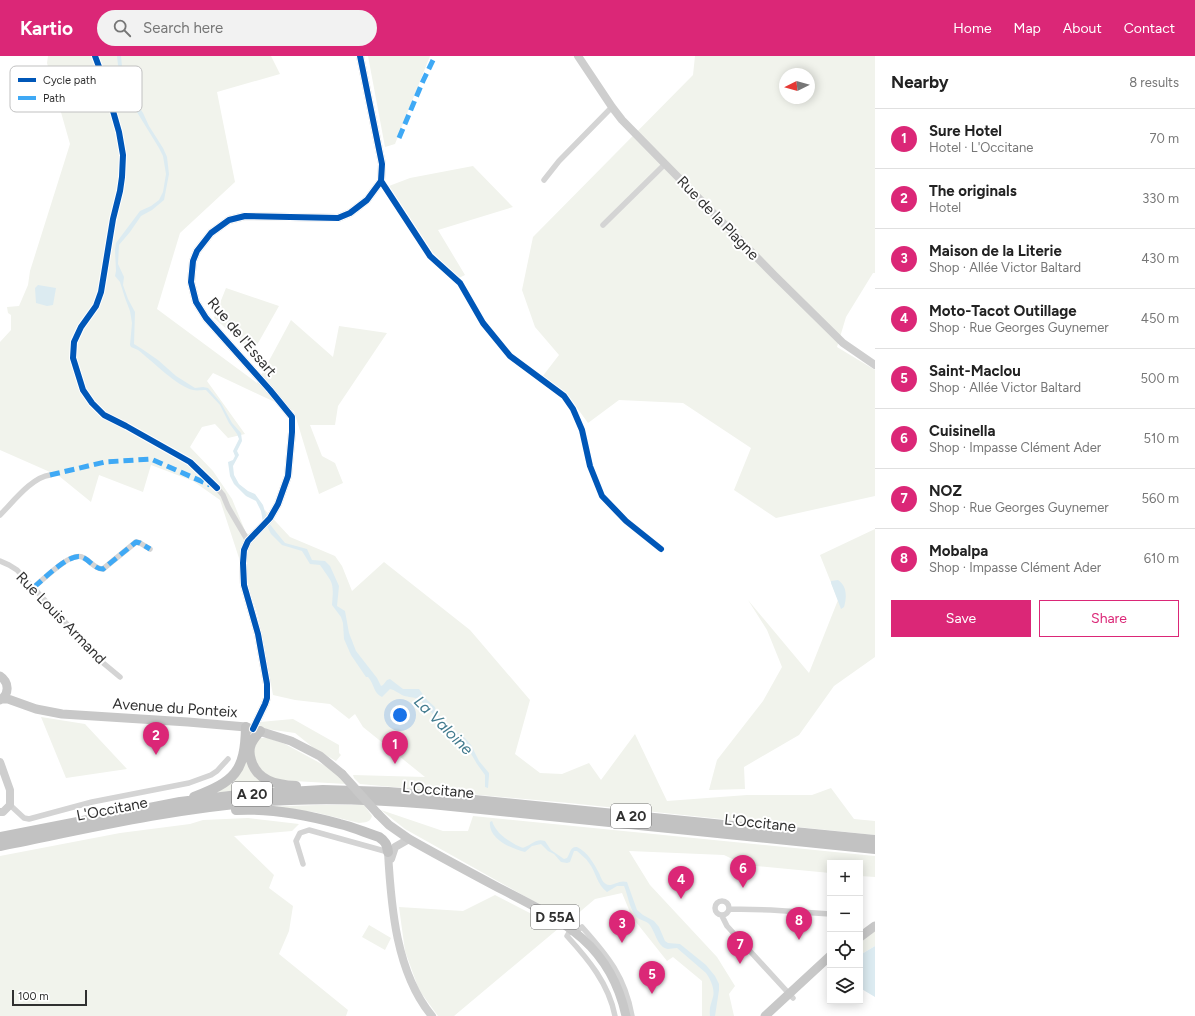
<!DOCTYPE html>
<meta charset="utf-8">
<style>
body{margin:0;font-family:Figtree,sans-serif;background:#f2f2f2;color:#222}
.controls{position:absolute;right:12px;bottom:12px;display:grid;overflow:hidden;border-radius:0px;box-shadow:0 2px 10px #0003}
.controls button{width:36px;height:36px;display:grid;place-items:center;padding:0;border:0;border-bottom:1px solid #e0e0e0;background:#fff;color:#222;font:20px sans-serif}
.compass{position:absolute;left:779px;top:12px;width:36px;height:36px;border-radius:50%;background:#fff;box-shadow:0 2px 10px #0003;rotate:265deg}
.scale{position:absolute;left:12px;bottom:10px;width:75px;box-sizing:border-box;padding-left:4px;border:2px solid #303030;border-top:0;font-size:11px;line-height:14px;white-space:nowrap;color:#303030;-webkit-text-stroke:3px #fff;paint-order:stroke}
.you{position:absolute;left:400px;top:659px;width:14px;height:14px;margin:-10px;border:3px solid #fff;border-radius:50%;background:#1a73e8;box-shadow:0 0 0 6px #1a73e833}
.badge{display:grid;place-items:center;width:26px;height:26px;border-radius:50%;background:#db2777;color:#fff;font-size:13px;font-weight:700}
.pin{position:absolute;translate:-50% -33px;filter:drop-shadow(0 1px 2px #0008)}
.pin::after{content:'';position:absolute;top:21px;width:14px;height:12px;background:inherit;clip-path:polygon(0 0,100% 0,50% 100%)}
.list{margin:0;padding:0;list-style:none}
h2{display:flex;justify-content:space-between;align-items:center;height:52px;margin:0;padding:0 16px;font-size:17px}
h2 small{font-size:13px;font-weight:400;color:#767676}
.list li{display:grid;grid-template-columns:26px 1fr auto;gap:12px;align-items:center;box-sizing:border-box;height:60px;padding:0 16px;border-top:1px solid #e0e0e0}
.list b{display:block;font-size:15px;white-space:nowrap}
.list p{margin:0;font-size:13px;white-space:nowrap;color:#767676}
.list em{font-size:13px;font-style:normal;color:#767676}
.actions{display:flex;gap:8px;padding:12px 16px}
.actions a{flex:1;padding:9px 0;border:1px solid #db2777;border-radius:0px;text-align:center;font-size:14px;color:#db2777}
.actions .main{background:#db2777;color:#fff}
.icon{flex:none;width:22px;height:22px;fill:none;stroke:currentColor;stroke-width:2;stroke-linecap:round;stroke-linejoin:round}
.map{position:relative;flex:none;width:875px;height:960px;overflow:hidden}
header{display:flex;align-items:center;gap:24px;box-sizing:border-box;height:56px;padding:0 20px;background:#db2777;color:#fff}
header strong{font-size:19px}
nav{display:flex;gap:22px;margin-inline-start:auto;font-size:14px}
.search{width:280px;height:36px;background:#f2f2f2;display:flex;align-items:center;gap:10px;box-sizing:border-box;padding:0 14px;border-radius:22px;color:#767676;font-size:15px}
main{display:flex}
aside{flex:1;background:#fff}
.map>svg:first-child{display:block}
.green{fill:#f1f3ec;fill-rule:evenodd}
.water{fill:#dcebf1}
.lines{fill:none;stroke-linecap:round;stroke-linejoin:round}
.street{stroke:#d4d4d4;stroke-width:5.5}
.secondary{stroke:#cecece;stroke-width:8}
.primary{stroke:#c8c8c8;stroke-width:9}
.highway{stroke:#c2c2c2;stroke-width:10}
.primary-bridge{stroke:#c8c8c8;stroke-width:9}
.quiet{stroke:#3fa9f5;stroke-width:5;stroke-dasharray:10 5;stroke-linecap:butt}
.cycleway-casing{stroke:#fff;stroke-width:8}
.cycleway{stroke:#0057b8;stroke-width:6}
.labels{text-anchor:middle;stroke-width:4;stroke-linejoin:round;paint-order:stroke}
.shield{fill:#fff;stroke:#6e6e6e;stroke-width:1}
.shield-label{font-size:14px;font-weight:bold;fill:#303030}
.street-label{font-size:15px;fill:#303030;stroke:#fff}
.water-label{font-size:16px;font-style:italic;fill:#427b8e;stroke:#fff}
.key{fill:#fff;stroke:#c1c1c1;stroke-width:1}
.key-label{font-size:11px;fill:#303030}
</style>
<header>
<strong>Kartio</strong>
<div class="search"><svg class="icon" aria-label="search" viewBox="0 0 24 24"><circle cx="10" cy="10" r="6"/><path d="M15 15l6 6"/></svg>Search here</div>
<nav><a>Home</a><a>Map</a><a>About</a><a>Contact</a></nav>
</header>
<main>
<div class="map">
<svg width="875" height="960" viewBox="0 0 875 960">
<rect width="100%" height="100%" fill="#fff"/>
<path class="green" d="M48,0H271L280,18L217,36L235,126L180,177L157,253L257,327L291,264L333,301L339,270L387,277L338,350L335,369H310L322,400L335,407L343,427L319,438L294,355L213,317L207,325L245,378L228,382L215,368L202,371L190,391L213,415L232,443L246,477L256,481L263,473L265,454L290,481L335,500L342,510L352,535L384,506L470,574L530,644L515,698L540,717L562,718L589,707L601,724L635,678L667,745L747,739H812L831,732L854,763L875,765V779L569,747L360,728L354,722L353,719L425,721L363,671L355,658L349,663L330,648L295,644L273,639L258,560L220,444L193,425L151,409L143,436L99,419L91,446L59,420L0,394V286L11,274V259L8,257L7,251L19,250L28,229L30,215L70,88L47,7Z
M368,0H430L395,88L385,91Z
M695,0H875V217H873L846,261L837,291L875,314V440L776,462L734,434L751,392L683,347L619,344L588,367L567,338L542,321L559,299L535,271L522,234L533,181L693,19ZM785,18H809V42H785Z
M473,110L513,151L438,174L465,219L459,222L433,197L389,130L410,122Z
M226,232L279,250L253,296L214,262Z
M875,473V601L834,630L799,679L744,711L745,733L709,734L717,704L763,645L782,611L767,574L748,544L809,617L838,544L820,499Z
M41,661L85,668L127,713L66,722Z
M293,663L339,689V697L341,699L336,705L315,693L295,677L259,672L260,666Z
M260,682H268L285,688L331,713L346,728L276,724L266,720L252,701L254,686Z
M247,698L278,731L210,737Z
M317,749H364L372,760C370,767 365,766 359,767L314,756L258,751Z
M381,754L443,775H468L473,760L875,800V821L860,820V807H830V817L745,809L724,799L629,795L650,829L717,901L735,930L729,938L734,960H702V925L673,901L667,905L632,861L622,837L595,843L569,865L405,773Z
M248,762L299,768L292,775L234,780L274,819L269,832L293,850L289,875L279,898L348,954L346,960H0V800L120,777L190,768L203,764Z
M495,839L559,872L454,960H438L419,934L405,895L399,851L463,855Z
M369,869L391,882L385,894L362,881Z
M875,873V890L860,899V885Z"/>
<path class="water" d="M117,0H121L122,10L129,20L132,40L143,57L149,70L163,92L167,101L169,118L164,144L152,154L141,160L130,176L119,189L118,208L124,221L123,229L128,243L135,256L134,288L142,293L158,304L176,320L195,332L203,331L208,332L221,347L232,367L241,377L242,385L237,395L239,399L233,410L234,419L239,428L248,435L255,438L263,449L267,462L263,466L261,455L256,445L246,440L234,428L230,420L228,406L233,404L235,400L233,395L239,383L237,378L229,367L220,349L206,334C202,334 197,335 193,334C178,331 151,304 138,294L131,291L130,289L132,267L130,255L125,242L120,226L115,220L116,215L115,194L116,187L140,155L151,150L159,144L163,136L166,118L163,100L159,92L132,48L127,34L126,23L118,9Z
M38,229L56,232L53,249L47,250L36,247L35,232Z
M269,467L276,476L285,487L307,493L312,504L325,505L330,510L339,530L337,550L345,555L349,577L356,595L377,622L381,630L383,629L387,624L390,623L403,633H419L427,644L435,651L436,656L450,672L465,682L471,689L479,705L489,717V720L488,732L485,731V719L477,708L467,691L456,681L443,675L432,657L424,652C423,639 411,643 402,639C398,637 395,634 390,633L382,641C373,637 375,629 368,621H366L351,599L344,583L343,567L341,561L332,549C334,525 333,528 320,509L310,508L302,495L282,489L271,478L266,468Z
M838,524C847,530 847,541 844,551L841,553L831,527V525Z
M492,765C496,777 506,783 516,789C519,790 522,793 525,791C533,788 536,782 545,785L551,794L564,803L567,802C570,798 570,790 577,791C588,796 594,808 599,817C601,821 602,826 606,828C611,832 619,823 627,826L637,854L643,859L654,865L659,871L665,885L668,887L680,888L706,909L715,920L719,928V934L715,960H710C709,952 711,948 713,941C715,933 711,924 706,917L677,892C673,892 671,893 668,893C657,892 655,873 648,867C644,864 638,864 635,859C629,851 628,839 624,830H617L607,836C597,829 596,816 589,807C586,802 581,799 577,795H574L570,806L567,807L561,806L554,798L548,795L541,788L532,790L525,796C512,793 488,783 490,766Z
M875,890V941L860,932V899Z"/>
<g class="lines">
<path class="street" d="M544,124L559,105L612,51
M381,125L430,200L460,227L483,267L510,300L564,340L573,353L582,374L590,410L602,440L626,465L661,493
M603,169L665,108
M217,432L223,439L228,451L248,485
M0,459C13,446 32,421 50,419
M0,505L9,509L17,514L102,606L120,621
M34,531C44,523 70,496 82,501C90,504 94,513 103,513L136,486L140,487L150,493
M10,749L24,762L29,763L92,746L189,727L211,719L217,715L228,703
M303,808L296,785L300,777L309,774L388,796
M715 852a7 7 0 1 1 14 0a7 7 0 1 1-14 0Z
M729,853L771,854L830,858
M722,860L727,870L793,942
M571,873L567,880C588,903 609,928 615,960
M576,876L582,871C608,900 625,921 632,960"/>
<path class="secondary" d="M578,0L612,51L622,64L775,220L843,287L875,309
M253,673L265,648L267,642V628L258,578L244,529L243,507L244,494L248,485L270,462L278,448L288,420L292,376V361L270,334L206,262L196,246L191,226L193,205L197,195L211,177L229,164L245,160L338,162L350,157L367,144L381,125L382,108L360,0
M0,706L10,734V749L3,756H0
M388,796C391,850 396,917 432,960
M391,803L395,791L409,783"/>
<path class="primary" d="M0,620C9,626 10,638 0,644
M3,643H8L36,653L62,658L188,666L246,671L291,685L320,700L342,718
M378,758L389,769L409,783C439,800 469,816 499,832C561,864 610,886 626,960
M860,881L875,870
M765,960L830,900"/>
<path class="highway" d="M260,675C257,679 253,683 251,688C249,693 249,698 251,704C257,725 276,729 296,730
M194,741C235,725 245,716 246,671
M236,754C271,752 307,759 340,768C353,771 366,777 379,781C385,785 387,788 388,796
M0,781L180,746L238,739L323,734L388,736L425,739L875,784
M0,790C85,773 170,753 256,746C315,741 373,743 431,748L875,793"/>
<path class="primary-bridge" d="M342,718L378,758"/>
<path class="quiet" d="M399,82L423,25L435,0
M50,419L105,406L151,403L210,429
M34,531C44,523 70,496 82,501C90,504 94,513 103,513L136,486L140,487L150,493"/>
<defs>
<path id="cycleway" d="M95,0L105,27L119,76L123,99L122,121L120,135L113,163L101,236L96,250L81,271L74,286L73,302L83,334L92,347L104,359L126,370L190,406L217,432
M381,125L430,200L460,227L483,267L510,300L564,340L573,353L582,374L590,410L602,440L626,465L661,493
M253,673L265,648L267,642V628L258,578L244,529L243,507L244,494L248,485L270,462L278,448L288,420L292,376V361L270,334L206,262L196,246L191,226L193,205L197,195L211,177L229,164L245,160L338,162L350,157L367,144L381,125L382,108L360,0"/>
</defs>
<use href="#cycleway" class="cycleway-casing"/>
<use href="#cycleway" class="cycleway"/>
</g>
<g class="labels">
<g class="shield">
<rect x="232" y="726" width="40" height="24" rx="3"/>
<rect x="611" y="748" width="40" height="24" rx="3"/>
<rect x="531" y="849" width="48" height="24" rx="3"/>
</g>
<g class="shield-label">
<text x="252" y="743">A 20</text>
<text x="631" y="765">A 20</text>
<text x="555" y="866">D 55A</text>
</g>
<g class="street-label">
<text transform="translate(718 162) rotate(46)" y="5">Rue de la Plagne</text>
<text transform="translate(242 281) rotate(50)" y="5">Rue de l'Essart</text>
<text transform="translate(61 562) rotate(46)" y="5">Rue Louis Armand</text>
<text transform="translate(175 652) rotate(4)" y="5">Avenue du Ponteix</text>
<text transform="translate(438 734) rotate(5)" y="5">L'Occitane</text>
<text transform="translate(112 753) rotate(-11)" y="5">L'Occitane</text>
<text transform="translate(760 767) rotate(6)" y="5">L'Occitane</text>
</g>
<g class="water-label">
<text transform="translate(444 669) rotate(45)" y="6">La Valoine</text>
</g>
</g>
<rect x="10" y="10" width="132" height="46" rx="6" class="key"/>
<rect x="18" y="22" width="18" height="4" fill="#0057b8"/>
<rect x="18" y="40" width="18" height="4" fill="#3fa9f5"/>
<g class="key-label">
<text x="43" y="28">Cycle path</text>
<text x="43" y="46">Path</text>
</g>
</svg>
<div class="controls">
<button>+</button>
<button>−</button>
<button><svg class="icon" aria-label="locate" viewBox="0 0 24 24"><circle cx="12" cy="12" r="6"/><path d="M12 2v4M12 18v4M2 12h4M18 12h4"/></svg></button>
<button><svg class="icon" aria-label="layers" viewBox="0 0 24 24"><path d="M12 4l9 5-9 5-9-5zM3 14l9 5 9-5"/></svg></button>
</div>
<svg class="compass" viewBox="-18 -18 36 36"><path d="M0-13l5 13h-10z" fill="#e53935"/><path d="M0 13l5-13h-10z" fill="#767676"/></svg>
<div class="scale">100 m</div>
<div class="you"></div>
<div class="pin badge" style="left:395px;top:708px">1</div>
<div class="pin badge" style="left:156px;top:699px">2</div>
<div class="pin badge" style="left:622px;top:887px">3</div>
<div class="pin badge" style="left:681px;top:843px">4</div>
<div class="pin badge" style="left:652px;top:938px">5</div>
<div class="pin badge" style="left:743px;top:832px">6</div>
<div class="pin badge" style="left:740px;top:908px">7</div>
<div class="pin badge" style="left:799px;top:884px">8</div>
</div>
<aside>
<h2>Nearby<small>8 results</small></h2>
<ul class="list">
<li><span class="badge">1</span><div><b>Sure Hotel</b><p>Hotel · L'Occitane</p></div><em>70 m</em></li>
<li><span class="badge">2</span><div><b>The originals</b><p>Hotel</p></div><em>330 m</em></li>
<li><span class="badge">3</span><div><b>Maison de la Literie</b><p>Shop · Allée Victor Baltard</p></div><em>430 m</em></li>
<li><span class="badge">4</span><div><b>Moto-Tacot Outillage</b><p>Shop · Rue Georges Guynemer</p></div><em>450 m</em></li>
<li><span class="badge">5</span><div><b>Saint-Maclou</b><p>Shop · Allée Victor Baltard</p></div><em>500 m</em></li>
<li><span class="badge">6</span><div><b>Cuisinella</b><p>Shop · Impasse Clément Ader</p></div><em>510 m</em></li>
<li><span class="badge">7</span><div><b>NOZ</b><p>Shop · Rue Georges Guynemer</p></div><em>560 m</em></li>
<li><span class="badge">8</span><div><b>Mobalpa</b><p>Shop · Impasse Clément Ader</p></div><em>610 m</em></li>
</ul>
<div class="actions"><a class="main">Save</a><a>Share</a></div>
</aside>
</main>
